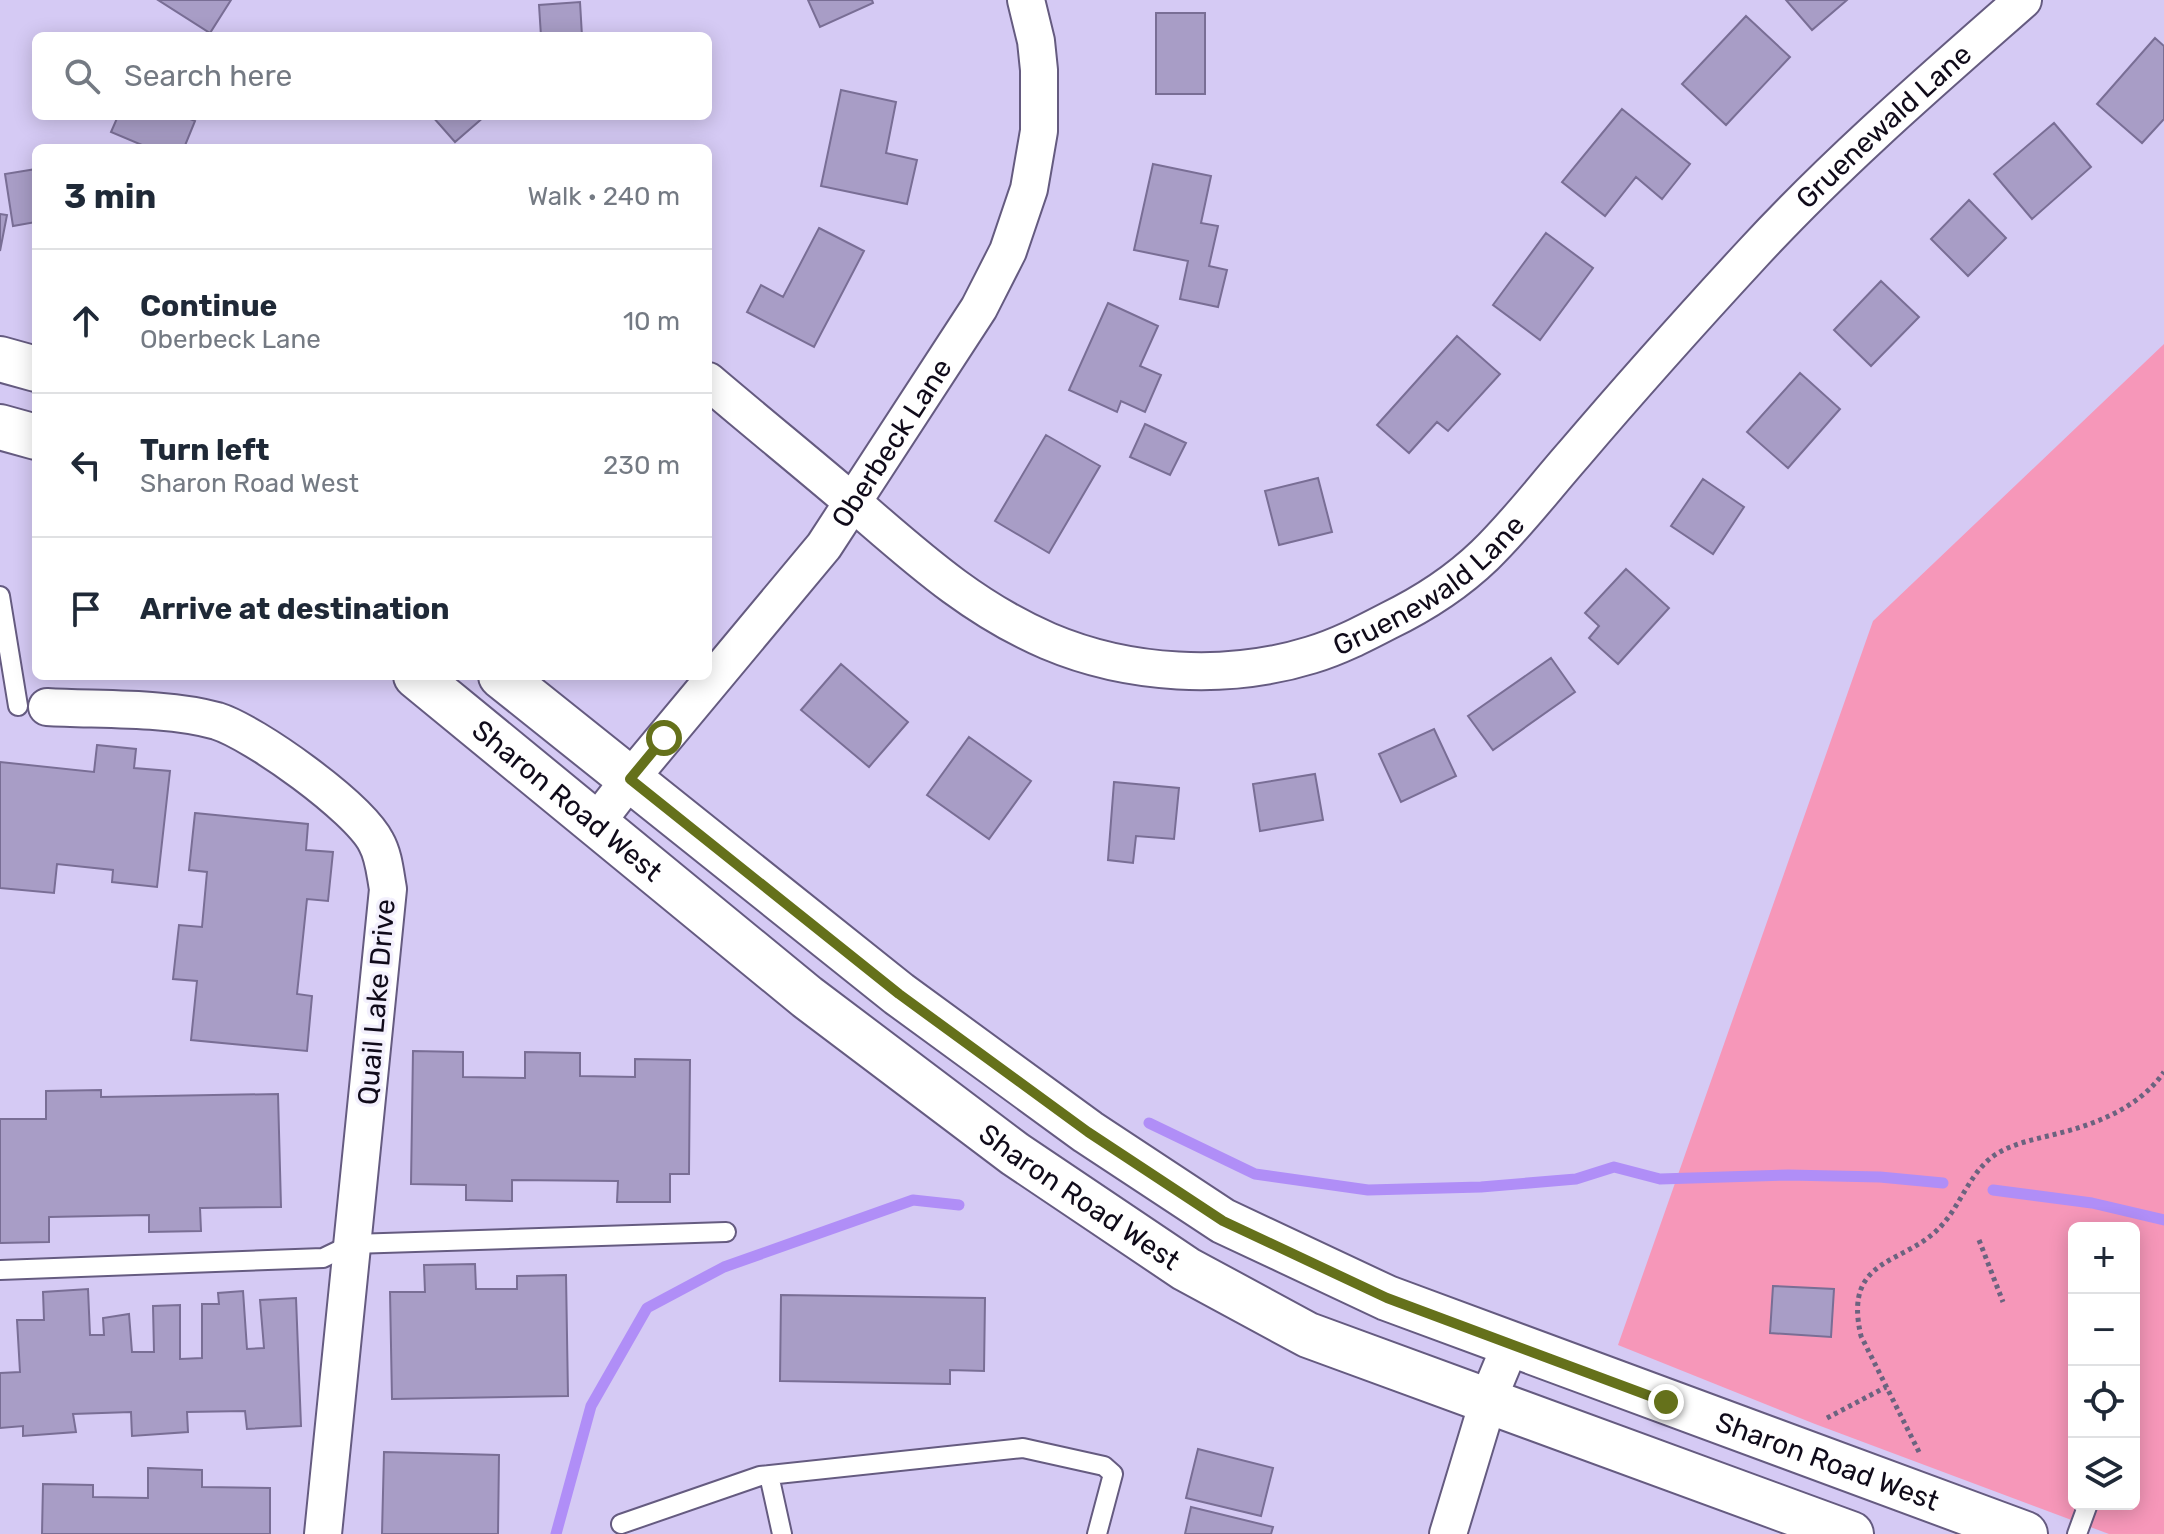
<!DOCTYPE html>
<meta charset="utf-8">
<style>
body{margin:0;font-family:Rubik,sans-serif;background:#f6f6f7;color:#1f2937}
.controls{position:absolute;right:24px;bottom:24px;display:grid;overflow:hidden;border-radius:12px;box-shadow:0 4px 20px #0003}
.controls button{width:72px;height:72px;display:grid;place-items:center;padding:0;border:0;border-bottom:2px solid #e0e1e3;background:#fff;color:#1f2937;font:40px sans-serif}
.stop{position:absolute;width:24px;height:24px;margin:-18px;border:6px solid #65711b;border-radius:50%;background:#fff}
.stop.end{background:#65711b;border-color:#fff;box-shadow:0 2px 8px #0008}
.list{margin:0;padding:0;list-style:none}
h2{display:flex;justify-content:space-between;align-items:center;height:104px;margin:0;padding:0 32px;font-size:34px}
h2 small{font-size:26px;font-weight:400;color:#747a83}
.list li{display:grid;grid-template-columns:52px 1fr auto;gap:24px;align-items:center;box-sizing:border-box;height:144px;padding:0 32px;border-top:2px solid #e0e1e3}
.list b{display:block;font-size:30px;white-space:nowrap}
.list p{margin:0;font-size:26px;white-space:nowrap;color:#747a83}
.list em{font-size:26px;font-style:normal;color:#747a83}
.icon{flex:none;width:44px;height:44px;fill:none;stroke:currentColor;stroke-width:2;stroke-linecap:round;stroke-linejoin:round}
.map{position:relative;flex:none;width:2164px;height:1534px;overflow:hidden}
.search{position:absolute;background:#fff;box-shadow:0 4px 20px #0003;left:32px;top:32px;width:680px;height:88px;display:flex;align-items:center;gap:20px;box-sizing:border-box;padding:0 28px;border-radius:12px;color:#747a83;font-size:30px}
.panel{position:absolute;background:#fff;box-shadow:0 4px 20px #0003;left:32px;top:144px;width:680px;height:536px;border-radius:12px}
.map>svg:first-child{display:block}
.green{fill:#f697b9;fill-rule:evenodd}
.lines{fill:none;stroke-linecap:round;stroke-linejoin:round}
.stream{stroke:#b08ef7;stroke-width:11}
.building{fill:#a89dc6;stroke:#796e95;stroke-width:2}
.lane-casing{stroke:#655b80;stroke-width:22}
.street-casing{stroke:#655b80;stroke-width:40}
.secondary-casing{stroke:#655b80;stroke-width:48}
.path{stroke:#6b637f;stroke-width:5;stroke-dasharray:4 4;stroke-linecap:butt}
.lane{stroke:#fff;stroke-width:18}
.street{stroke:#fff;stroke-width:36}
.secondary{stroke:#fff;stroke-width:44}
.route{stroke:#65711b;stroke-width:10}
.labels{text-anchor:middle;stroke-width:7;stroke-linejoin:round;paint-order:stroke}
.street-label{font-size:28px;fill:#100b1a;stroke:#f3f0fd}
</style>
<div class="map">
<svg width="2164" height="1534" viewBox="0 0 2164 1534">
<rect width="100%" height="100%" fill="#d5caf4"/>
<path class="green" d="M2164,344V1534H2109L1815,1424L1618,1345L1873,621ZM2074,1228H2134V1504H2074Z"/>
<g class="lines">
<path class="stream" d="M1149,1123L1255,1174L1368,1190L1481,1187L1576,1179L1614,1167L1660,1179L1788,1175L1880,1177L1943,1183
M1993,1190L2092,1203L2164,1220
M556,1534L591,1406L647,1308L724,1267L913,1200L959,1205"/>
</g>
<path class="building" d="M158,0H231L210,33Z
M808,0H872L873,3L820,27Z
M1786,0H1847L1812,30Z
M580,2L582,36H541L539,5Z
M1156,13H1205V94H1156Z
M1746,16L1790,57L1726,125L1682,84Z
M2155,38L2164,46V119L2142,143L2097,104Z
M841,90L896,102L886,153L917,160L907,204L821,186Z
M1622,109L1690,164L1662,199L1636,177L1605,216L1562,182Z
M118,116H183L195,121L184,148H149L111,132Z
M432,116H485L455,142Z
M2054,123L2091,167L2032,219L1994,174Z
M1153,164L1211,176L1201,223L1218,226L1209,266L1227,270L1218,307L1180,299L1188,261L1134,250Z
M36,169V222L13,226L5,174Z
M1969,200L2006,238L1968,276L1931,239Z
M0,214L7,215L0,251Z
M819,228L864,251L814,347L747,312L761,285L783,297Z
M1546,233L1593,268L1540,340L1493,305Z
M1881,281L1919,317L1871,366L1834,330Z
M1108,303L1158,326L1140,366L1161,375L1145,412L1121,401L1117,412L1069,390Z
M1457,336L1500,374L1448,431L1437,422L1409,453L1377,425Z
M1800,373L1840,409L1788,468L1747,432Z
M1145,424L1186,443L1170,475L1130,457Z
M1046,435L1100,466L1049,553L995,521Z
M1318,478L1332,532L1279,545L1265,491Z
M1703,479L1744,507L1713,554L1671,526Z
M1626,569L1669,608L1618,664L1589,638L1599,626L1585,613Z
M1551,658L1575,692L1493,750L1468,716Z
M841,664L908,722L869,767L801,710Z
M1434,729L1456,776L1401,802L1379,754Z
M969,737L1031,781L989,839L927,795Z
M97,745L136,749L134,768L170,771L157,887L112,882L113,870L57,864L54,893L0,888V762L94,772Z
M1315,774L1323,820L1260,831L1253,784Z
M1114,782L1179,788L1174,839L1136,836L1133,863L1108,860Z
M195,813L308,824L306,850L333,852L328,901L307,899L297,994L312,996L307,1051L191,1040L197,981L173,979L179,925L202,927L207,872L189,870Z
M413,1051L463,1052V1077L525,1078V1052L580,1053V1076L635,1077V1059L690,1060L689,1174H670V1202H617L618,1181L512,1180V1201L466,1200V1185L411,1184Z
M101,1090V1097L278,1094L281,1207L200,1208L201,1231L149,1232V1215L49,1217V1242L0,1243V1119H46V1091Z
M475,1264L476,1289H517V1276L566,1275L568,1396L392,1399L390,1292H425L424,1265Z
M1773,1286L1834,1289L1831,1337L1770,1333Z
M88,1289L90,1335H104L103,1318L129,1314L132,1352H154L153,1306L180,1305V1359L202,1358V1304H219L218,1293L243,1291L247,1349L264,1348L260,1300L296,1298L301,1426L247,1429L245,1411L187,1412L188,1432L132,1436L131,1412L73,1414L76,1432L23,1436V1426L0,1428V1373L20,1372L17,1320H44L43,1292Z
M781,1295L985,1298L984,1371L950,1370V1384L780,1381Z
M1198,1449L1273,1468L1261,1516L1186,1498Z
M384,1452L499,1455L498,1534H382Z
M148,1468L202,1470V1487L270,1488V1534H42L43,1484L93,1485V1497L148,1498Z
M1191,1507L1273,1527L1271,1534H1185Z"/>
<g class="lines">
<defs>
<path id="lane" d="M0,596L18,706
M0,1270L323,1258L352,1244L726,1232
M769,1475L782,1534
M621,1524L760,1476L1023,1448L1104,1466L1113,1474L1097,1534
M2077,1534L2088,1504"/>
<g id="street">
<path id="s1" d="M708,381C755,421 803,460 850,500C913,554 969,607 1048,641C1128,675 1227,681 1311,655C1338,647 1363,634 1388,621C1423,604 1457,582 1485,555C1517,524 1545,487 1574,454C1632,386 1692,319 1753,253C1837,162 1931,81 2023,0"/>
<path d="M47,707C98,710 168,707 217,721C255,733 358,807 376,842C384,856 385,873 388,889L323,1534"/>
<path id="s2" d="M596,823L630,779L824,546L979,308L1008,251L1029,189L1039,131V70L1036,41L1026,0"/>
<path d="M1448,1534L1491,1392L1511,1344"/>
</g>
<g id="secondary">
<path d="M0,359L36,369"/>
<path d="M0,427L36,437"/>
<path id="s3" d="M416,676L807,997L1015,1154L1186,1269L1308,1335L1851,1534"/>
<path id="s4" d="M501,676L899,994L1088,1132L1223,1221L1387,1298L2025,1534"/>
</g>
</defs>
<use href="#lane" class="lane-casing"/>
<use href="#street" class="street-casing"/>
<use href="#secondary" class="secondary-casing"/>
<path class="path" d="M1979,1240L2003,1302
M1827,1418L1886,1387
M1919,1452L1861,1336C1842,1255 1906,1266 1942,1225C1962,1203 1971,1169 1998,1153C2015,1143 2036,1139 2056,1134C2096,1124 2139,1108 2164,1072"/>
<use href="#lane" class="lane"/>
<use href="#street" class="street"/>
<use href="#secondary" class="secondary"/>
</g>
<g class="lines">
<path class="route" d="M664,738L630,779L899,994L1088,1132L1223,1221L1387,1298L1666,1402"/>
</g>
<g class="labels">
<g class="street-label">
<text dy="10" stroke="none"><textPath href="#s1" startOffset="1486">Gruenewald Lane</textPath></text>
<text dy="10" stroke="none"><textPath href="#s2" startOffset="482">Oberbeck Lane</textPath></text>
<text dy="10" stroke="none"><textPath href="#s1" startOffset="836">Gruenewald Lane</textPath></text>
<text dy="10" stroke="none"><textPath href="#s3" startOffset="196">Sharon Road West</textPath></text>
<text transform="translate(376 1002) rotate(-85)" y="10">Quail Lake Drive</text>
<text dy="10" stroke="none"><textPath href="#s3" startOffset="844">Sharon Road West</textPath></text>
<text dy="10" stroke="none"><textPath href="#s4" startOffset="1556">Sharon Road West</textPath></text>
</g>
</g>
</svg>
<div class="controls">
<button>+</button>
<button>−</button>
<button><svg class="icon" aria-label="locate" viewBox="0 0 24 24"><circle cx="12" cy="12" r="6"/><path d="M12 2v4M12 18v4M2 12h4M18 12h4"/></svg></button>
<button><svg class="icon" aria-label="layers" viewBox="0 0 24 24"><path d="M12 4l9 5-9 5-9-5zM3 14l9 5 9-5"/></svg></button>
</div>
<div class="stop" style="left:664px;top:738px"></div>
<div class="stop end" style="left:1666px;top:1402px"></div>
<div class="search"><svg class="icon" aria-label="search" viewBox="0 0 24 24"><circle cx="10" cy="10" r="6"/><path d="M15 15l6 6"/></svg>Search here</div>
<section class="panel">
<h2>3 min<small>Walk · 240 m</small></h2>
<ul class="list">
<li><svg class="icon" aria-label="ahead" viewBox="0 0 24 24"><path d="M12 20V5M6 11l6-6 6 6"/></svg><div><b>Continue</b><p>Oberbeck Lane</p></div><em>10 m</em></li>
<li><svg class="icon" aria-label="left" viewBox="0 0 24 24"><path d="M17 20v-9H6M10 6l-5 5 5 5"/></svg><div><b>Turn left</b><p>Sharon Road West</p></div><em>230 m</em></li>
<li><svg class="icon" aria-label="arrive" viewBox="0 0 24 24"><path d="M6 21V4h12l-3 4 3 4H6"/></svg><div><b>Arrive at destination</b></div></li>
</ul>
</section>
</div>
